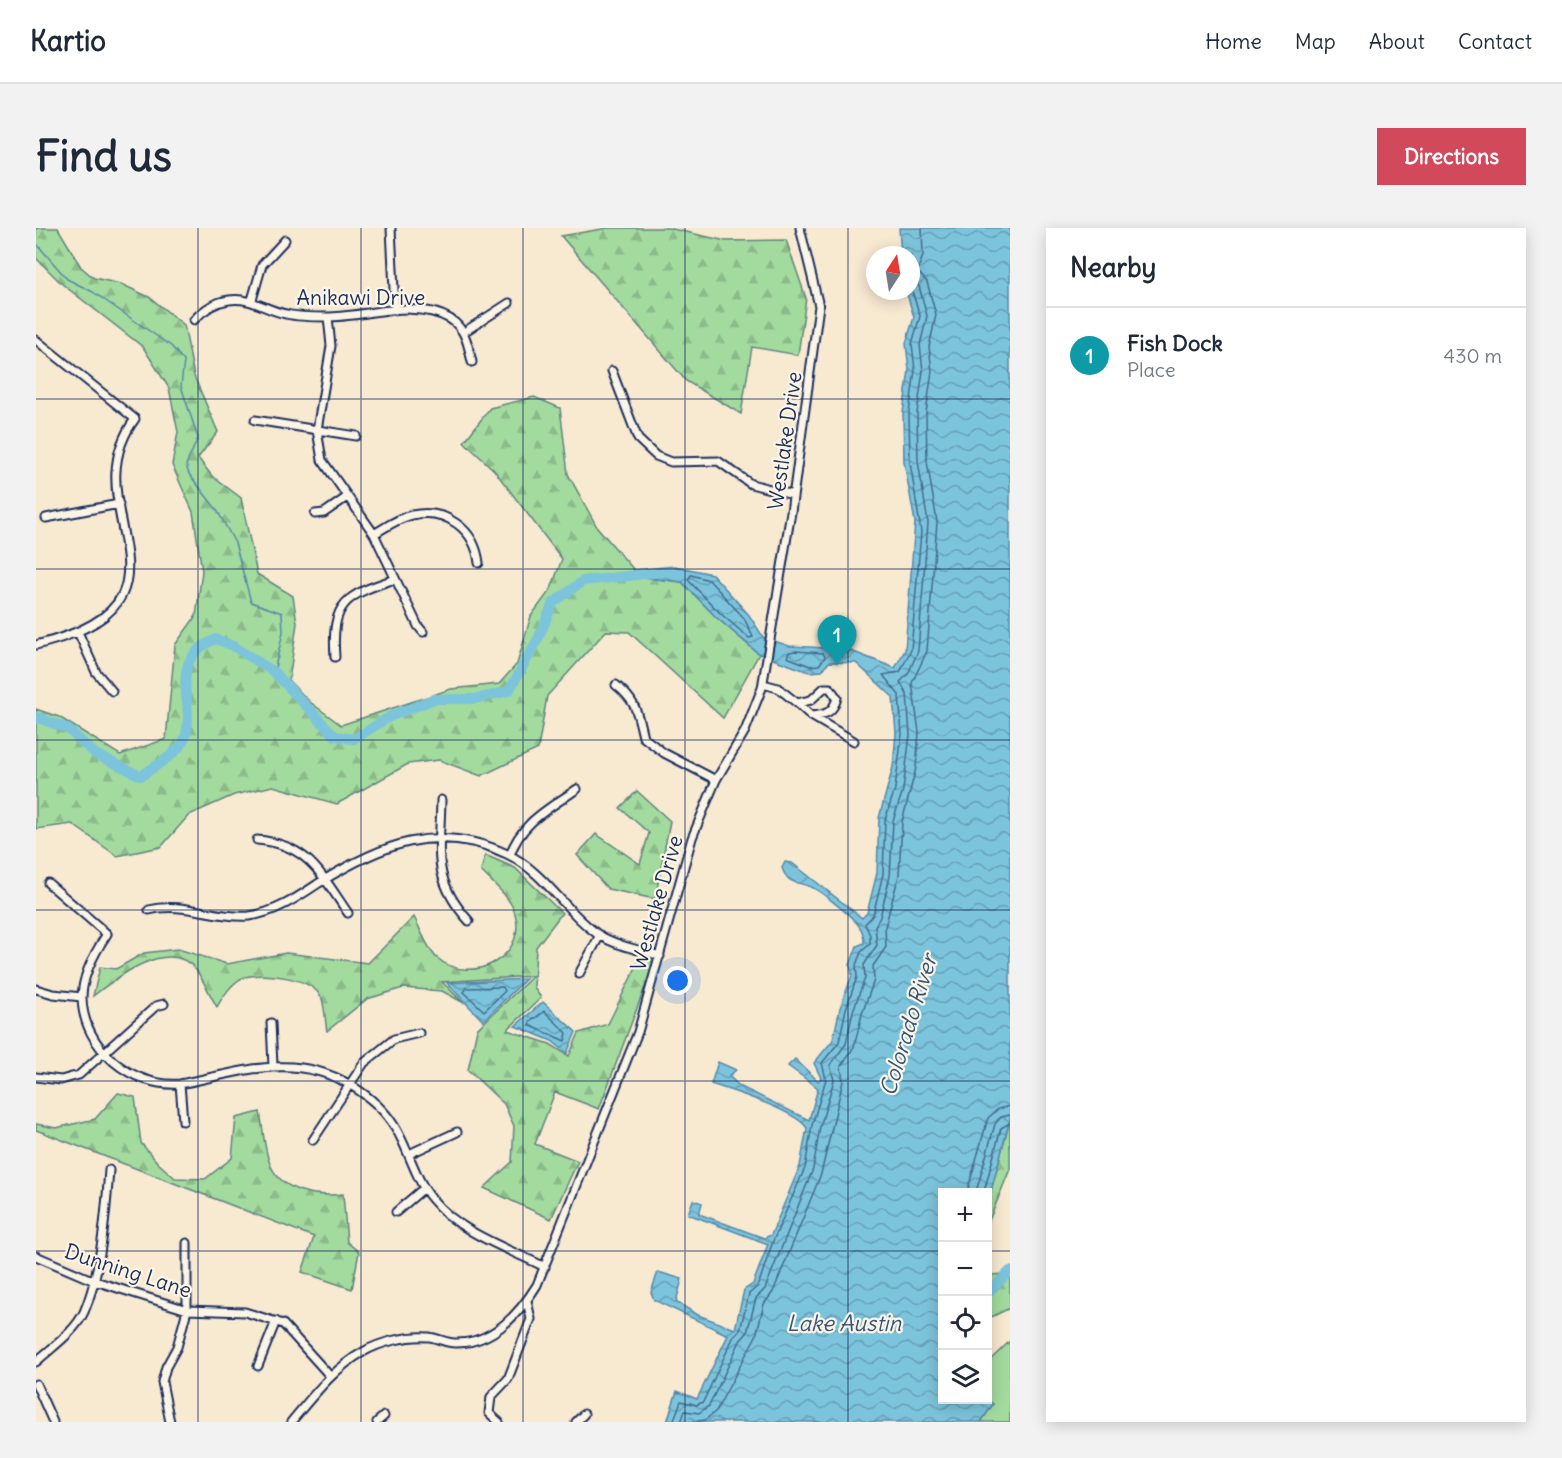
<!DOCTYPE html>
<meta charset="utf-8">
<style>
body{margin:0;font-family:Delius,sans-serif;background:#f2f2f3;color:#1f2937}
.controls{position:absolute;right:18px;bottom:18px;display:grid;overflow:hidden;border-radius:0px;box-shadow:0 3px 15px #0003}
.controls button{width:54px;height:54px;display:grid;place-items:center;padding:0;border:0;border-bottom:2px solid #e0e1e3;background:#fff;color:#1f2937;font:30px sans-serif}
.compass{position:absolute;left:830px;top:18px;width:54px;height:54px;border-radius:50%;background:#fff;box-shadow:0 3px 15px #0003;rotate:12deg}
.you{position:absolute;left:642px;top:753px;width:21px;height:21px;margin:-15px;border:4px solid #fff;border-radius:50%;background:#1a73e8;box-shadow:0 0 0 9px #1a73e833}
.badge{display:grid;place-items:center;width:39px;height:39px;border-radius:50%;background:#d1495b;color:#fff;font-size:20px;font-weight:700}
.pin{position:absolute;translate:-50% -50px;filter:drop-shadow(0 2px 3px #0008)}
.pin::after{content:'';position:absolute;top:32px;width:21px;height:18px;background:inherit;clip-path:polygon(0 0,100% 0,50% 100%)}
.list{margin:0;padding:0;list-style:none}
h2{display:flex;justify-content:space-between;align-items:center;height:78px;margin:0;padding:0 24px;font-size:26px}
h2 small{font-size:20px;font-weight:400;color:#747a83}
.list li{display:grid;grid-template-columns:39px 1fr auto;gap:18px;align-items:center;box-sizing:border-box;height:96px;padding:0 24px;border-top:2px solid #e0e1e3}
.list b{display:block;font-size:22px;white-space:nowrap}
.list p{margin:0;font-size:20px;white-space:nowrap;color:#747a83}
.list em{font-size:20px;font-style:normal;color:#747a83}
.icon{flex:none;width:33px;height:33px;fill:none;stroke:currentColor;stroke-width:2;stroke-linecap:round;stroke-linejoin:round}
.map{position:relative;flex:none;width:974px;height:1194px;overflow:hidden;border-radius:0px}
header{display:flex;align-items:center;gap:36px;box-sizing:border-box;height:84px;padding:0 30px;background:#fff;border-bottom:2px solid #e0e1e3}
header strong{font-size:28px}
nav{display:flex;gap:33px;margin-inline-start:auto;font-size:21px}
.intro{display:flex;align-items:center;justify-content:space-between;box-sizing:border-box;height:144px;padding:0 36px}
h1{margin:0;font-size:42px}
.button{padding:15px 27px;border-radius:0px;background:#d1495b;color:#fff;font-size:21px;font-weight:700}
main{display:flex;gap:36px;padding:0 36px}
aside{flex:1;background:#fff;border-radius:0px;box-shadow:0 3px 15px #0003}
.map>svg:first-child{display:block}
.forest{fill:url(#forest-firs);stroke:#5f847e;stroke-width:1.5}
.pitch{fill:#a3da9e;stroke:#5f847e;stroke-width:1.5}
.water{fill:url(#water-waves);stroke:#58a;stroke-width:1.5}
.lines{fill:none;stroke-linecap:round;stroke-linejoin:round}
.shore{stroke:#426b90;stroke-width:1.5}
.stream{stroke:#58a;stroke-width:1.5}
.river{stroke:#7cc4dc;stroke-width:10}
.minor-casing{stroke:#1b2f5e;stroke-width:11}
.minor{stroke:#fcf5e5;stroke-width:7}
.grid{fill:none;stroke:#1b2f5e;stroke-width:1.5;stroke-opacity:0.55}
.labels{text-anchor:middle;stroke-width:4.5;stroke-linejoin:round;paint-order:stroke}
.street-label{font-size:21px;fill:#1b2f5e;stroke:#fcf5e5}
.water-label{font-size:22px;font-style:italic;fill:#33547e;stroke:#fcf5e5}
</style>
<header>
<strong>Kartio</strong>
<nav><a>Home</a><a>Map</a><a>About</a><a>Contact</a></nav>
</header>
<div class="intro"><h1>Find us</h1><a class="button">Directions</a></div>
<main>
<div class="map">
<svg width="974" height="1194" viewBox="0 0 974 1194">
<defs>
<pattern id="forest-firs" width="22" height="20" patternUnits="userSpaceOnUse" patternTransform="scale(1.5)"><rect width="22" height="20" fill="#a3da9e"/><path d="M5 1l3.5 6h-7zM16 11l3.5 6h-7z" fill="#8cbb8a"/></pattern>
<pattern id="water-waves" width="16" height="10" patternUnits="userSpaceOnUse" patternTransform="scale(1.5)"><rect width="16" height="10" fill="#7cc4dc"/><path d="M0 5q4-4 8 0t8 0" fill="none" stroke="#65a0b6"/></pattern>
</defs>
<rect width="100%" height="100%" fill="#f8e9d1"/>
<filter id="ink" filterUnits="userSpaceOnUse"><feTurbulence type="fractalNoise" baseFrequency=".0167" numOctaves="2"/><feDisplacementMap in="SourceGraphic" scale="12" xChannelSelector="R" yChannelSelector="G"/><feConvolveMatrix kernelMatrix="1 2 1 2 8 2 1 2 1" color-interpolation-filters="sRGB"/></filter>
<g filter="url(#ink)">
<path class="forest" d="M0,0H22L45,39L58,50L85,56L113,69L148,97L158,148L182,204L162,230L176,248L205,270L221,346L257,368L261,395L253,453L274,474L305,497L415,461L463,456L481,436L495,388L515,361L526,331L458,242L428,214L454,180L498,169L524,180L532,246L561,299L598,342L613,350L646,354L680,389L723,426L687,490L593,404L570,403L511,468L502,521L445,548L403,532L372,536L301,576L237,558L198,567L153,587L125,619L81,628L36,596L0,601V481L23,489L84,527L130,511L139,417L160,388L166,343L157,284L136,237L142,204L133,160L107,119L26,56L0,30Z
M572,0H632L690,13L750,12L770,70L762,127L716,119L705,186L650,153L525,8Z
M601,563L634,593L619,671L572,661L541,627L560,606L604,636L613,605L584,580Z
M449,627L479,640L526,685L500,719L498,759L505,770L471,802L514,816L533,828L543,805L572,796L606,727L618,735L563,881L519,864L499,916L542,933L515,991L448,960L476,934L478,898L468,876L432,842L441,801L497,748L406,754L428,775L406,763L367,760L331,771L291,803C289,793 289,780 286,771C277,749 229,744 209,749C198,752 186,769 181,779C174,767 168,753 160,742C133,708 80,750 57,768L64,739L80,741L108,725L142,721L191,736L250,725L332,735L378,689C384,700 391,720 400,729C435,761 499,726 476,678C470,665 454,653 445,643Z
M82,865L99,869L105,915L122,935L139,950L169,951L196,930L200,890L224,884C227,900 228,921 234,936C246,965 281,969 307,966L311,1014L323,1024L316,1061L266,1044L278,1009L0,902V896L20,900L59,891Z
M974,891V941L952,995V974Z
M974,1046V1080L953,1090L952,1094V1047Z"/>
<path class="pitch" d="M974,1113V1194H945L957,1176L951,1172L952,1134Z"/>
<path class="water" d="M863,0H974V891L952,974L951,964H906V1172H951L957,1176L945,1194H631L641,1163L661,1171L692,1107L618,1072L615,1064L622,1044L646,1051L640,1074L662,1087L699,1101L708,1062L717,1056L732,1016L652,986L657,972L666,975L663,986L728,1010L735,1007L764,938L771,900C759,882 697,863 675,856L682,834L700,842L693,848L703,858L773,892L782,860L752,838L759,831L782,853L785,850L778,835L797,812L804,780L816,747L814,737L821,718L828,715C828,709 827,703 823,698C818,690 784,662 775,659C761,653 752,657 746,640L749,634L756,635L826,690L831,685L841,645L843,590L857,539L860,505L857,469L820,435L793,434L786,443L773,444L723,426L680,389L646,354L613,350L598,342L639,338L676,346L713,387L727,409L753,418L810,421L859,440L869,422L879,294L868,234L867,185L873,142L870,115L878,89L870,63H875V27H865Z
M490,751L447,793L411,755Z
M507,774L540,804L531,825L516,813L479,798Z"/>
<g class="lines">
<path class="shore" d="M655,347L673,352L708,390L717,409L713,410L684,385L652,352Z
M760,423L787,425L789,429L783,437L774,438L751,429L753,424Z
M467,759L469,763L448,783L428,764L431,760Z
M508,783L531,805L529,813L493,797L494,794Z
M931,964L952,890L962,881L974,878
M940,964L959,896L965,889L974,887
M948,964L965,900L974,895
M637,1194L645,1173L660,1177L667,1174L698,1108L704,1102L713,1066L722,1058L737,1013L769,940L776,897L790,851L786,835L803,814L810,781L821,749L820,737L825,724L834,716V707L829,696L837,687L847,646L849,592L859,561L866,506L863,467L847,447L864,444L875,422L885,304L874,234L873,185L879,142L876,116L884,88L875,60
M645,1194L649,1183L663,1185L673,1178L704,1113L711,1105L720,1070L729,1061L777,941L784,899L798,852L794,837L810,816L817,783L829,750L828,737L841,717L839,698L844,689L854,648L857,593L867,562L874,507L871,466L864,454L872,446L882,423L892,295L882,233L881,185L887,143L884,117L891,88L883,58L875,51
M655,1194L669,1192L680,1183L720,1108L728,1076L737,1064L785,946L807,853L805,838L818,819L826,786L838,752L837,738L850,719L849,699L863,647L866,594L880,540L883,504L876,455L891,423L901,294L891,233L890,185L896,143L893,119L900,87L891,54L881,43L887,28L886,0"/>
<path class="stream" d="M0,15L31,51L57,64L135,118L148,133L145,158L162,210L150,237L153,246L181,282L199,315L215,374L246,385L247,404L238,444"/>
<path class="river" d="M0,489L32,501L59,526L105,548C117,539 142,526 148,512C163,476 126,434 180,411L197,418L238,444L299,508L318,511L355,488L398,471H439L473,463L502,411L517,375L547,353L618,345
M951,1066L974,1043"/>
<defs>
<path id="minor" d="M355,0L359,82
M216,72L226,37L249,12
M292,89L295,118L281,202L286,232L338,306L382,398L387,404
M158,92C168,81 178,74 193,72C216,69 229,82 250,86C263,89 278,89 291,89C329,89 379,70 414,91C430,101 432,117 436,134
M428,104L473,75
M0,112L99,191C32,281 176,374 0,417
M576,143L602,211L620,228L635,234L682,233L715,256L757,267
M219,192L320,208
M279,286L288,285L311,269
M10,290L83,276
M338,306C350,299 362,290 376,287C410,280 439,301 443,335
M42,404L60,444L76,463
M299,429C295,374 310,367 359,351
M727,456L742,460L761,475L775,472L788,460H794L801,470C797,485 789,487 775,488L761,475
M580,457C601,474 601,484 607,509L628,525L680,552
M777,489L818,513
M405,572C404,625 395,651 433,693
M221,612C272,616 285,646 312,685
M474,627C485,594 514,580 541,561
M12,655L71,706C59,724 46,748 46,770C47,820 96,860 144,856C205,844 259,823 316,858C334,869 348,881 359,899C373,922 379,951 396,971C424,1005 471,1020 509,1039
M113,682C146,673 180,691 213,688C239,685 262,669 283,655C344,617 401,593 471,626C509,644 529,684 563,707C581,718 604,722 624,728
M543,746L564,707
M0,761L17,766L46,769
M235,795L237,838
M0,849L25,852L43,847L120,778L128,776
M144,856L147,893
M277,912L328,835L358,811L383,805
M373,926L421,904
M360,984L388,960
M0,1028L56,1052L151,1082L209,1084L247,1096L294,1148
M0,1134C15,1120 39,1104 48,1084C65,1045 70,984 73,942
M222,1138L240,1093
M0,1156L17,1194
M134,1194L126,1154L130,1139L141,1119L151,1082V1015
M255,1194C277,1168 297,1141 327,1124C344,1114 373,1107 393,1109C402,1110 410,1115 419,1115C456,1116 483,1086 501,1057L602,804L656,610L680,552L709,503L726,460L755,284L783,78L764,0
M341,1194L348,1188
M463,1194L453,1185L455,1169L472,1151L495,1091L491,1073
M540,1194L548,1186"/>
</defs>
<use href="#minor" class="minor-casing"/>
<use href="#minor" class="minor"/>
</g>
</g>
<path class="grid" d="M162,0V1194M325,0V1194M487,0V1194M649,0V1194M812,0V1194M0,171H974M0,341H974M0,512H974M0,682H974M0,853H974M0,1023H906M951,1023H974"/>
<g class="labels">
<g class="street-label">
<text x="325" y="77">Anikawi Drive</text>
<text transform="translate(749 213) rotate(-82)" y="7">Westlake Drive</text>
<text transform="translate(621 675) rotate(-74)" y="7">Westlake Drive</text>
<text transform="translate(92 1043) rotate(18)" y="7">Dunning Lane</text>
</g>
<g class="water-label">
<text transform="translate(872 797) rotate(-73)" y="8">Colorado River</text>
<text x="808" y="1103">Lake Austin</text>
</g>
</g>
</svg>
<div class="controls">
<button>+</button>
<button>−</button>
<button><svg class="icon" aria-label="locate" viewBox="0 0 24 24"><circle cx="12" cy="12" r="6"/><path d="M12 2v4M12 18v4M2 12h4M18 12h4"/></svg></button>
<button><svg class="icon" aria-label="layers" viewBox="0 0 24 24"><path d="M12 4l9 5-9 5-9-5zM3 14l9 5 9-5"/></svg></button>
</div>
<svg class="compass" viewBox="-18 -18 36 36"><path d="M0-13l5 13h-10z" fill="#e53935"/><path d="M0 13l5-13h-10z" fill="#747a83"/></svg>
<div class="you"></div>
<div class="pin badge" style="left:801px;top:437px;background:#0f9aa8">1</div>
</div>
<aside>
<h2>Nearby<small></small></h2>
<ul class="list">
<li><span class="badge" style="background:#0f9aa8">1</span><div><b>Fish Dock</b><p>Place</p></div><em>430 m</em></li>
</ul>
</aside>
</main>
